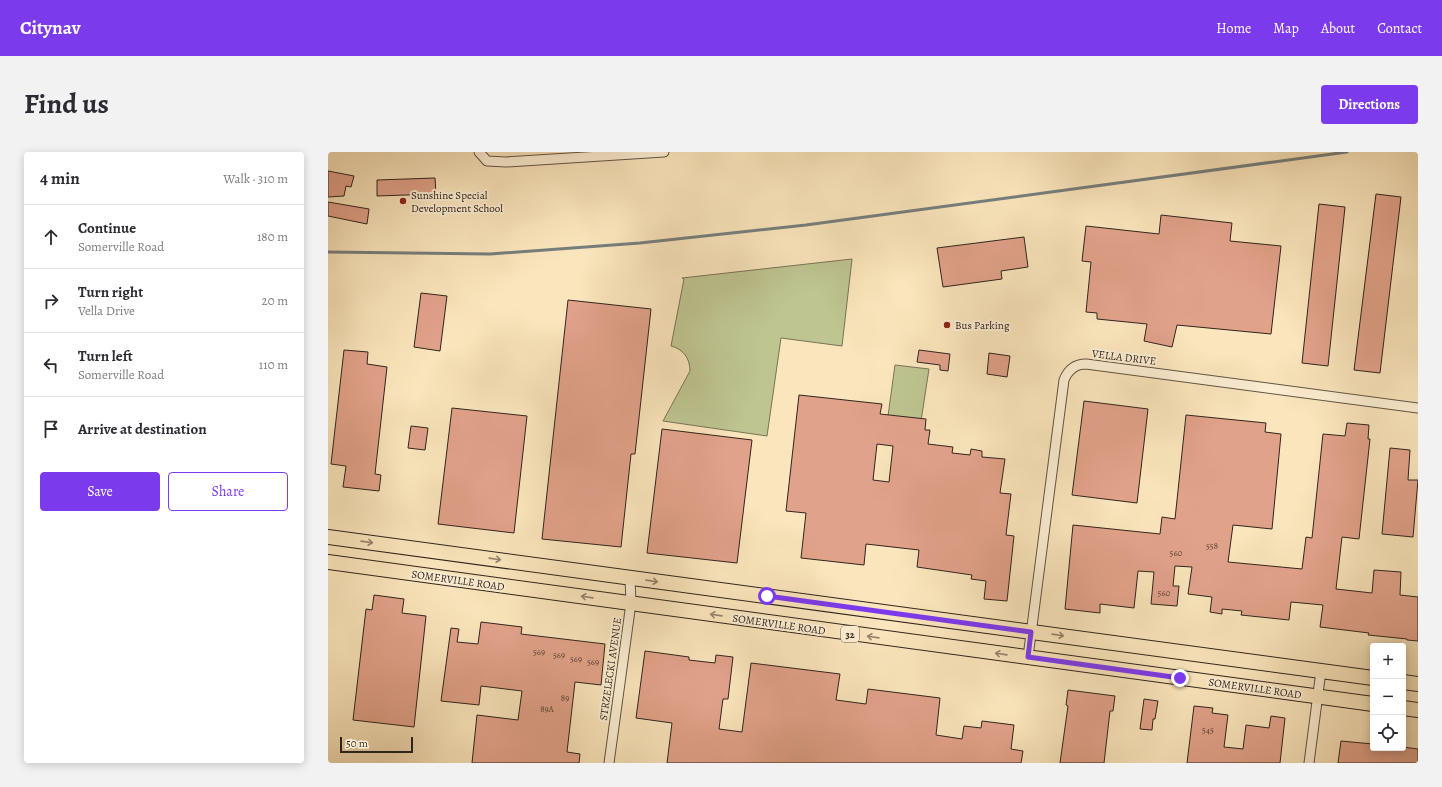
<!DOCTYPE html>
<meta charset="utf-8">
<style>
body{margin:0;font-family:Alegreya,serif;background:#f2f2f3;color:#2b2b33}
.controls{position:absolute;right:12px;bottom:12px;display:grid;overflow:hidden;border-radius:4px;box-shadow:0 2px 10px #0003}
.controls button{width:36px;height:36px;display:grid;place-items:center;padding:0;border:0;border-bottom:1px solid #e1e1e2;background:#fff;color:#2b2b33;font:20px sans-serif}
.scale{position:absolute;left:12px;bottom:10px;width:73px;box-sizing:border-box;padding-left:4px;border:2px solid #30241e;border-top:0;font-size:11px;line-height:14px;white-space:nowrap;color:#30241e;-webkit-text-stroke:3px #fceed3;paint-order:stroke}
.stop{position:absolute;width:12px;height:12px;margin:-9px;border:3px solid #7c3aed;border-radius:50%;background:#fff}
.stop.end{background:#7c3aed;border-color:#fff;box-shadow:0 1px 4px #0008}
.list{margin:0;padding:0;list-style:none}
h2{display:flex;justify-content:space-between;align-items:center;height:52px;margin:0;padding:0 16px;font-size:17px}
h2 small{font-size:13px;font-weight:400;color:#7c7c81}
.list li{display:grid;grid-template-columns:26px 1fr auto;gap:12px;align-items:center;box-sizing:border-box;height:64px;padding:0 16px;border-top:1px solid #e1e1e2}
.list b{display:block;font-size:15px;white-space:nowrap}
.list p{margin:0;font-size:13px;white-space:nowrap;color:#7c7c81}
.list em{font-size:13px;font-style:normal;color:#7c7c81}
.actions{display:flex;gap:8px;padding:12px 16px}
.actions a{flex:1;padding:9px 0;border:1px solid #7c3aed;border-radius:4px;text-align:center;font-size:14px;color:#7c3aed}
.actions .main{background:#7c3aed;color:#fff}
.icon{flex:none;width:22px;height:22px;fill:none;stroke:currentColor;stroke-width:2;stroke-linecap:round;stroke-linejoin:round}
.map{position:relative;flex:none;width:1090px;height:611px;overflow:hidden;border-radius:4px}
header{display:flex;align-items:center;gap:24px;box-sizing:border-box;height:56px;padding:0 20px;background:#7c3aed;color:#fff}
header strong{font-size:19px}
nav{display:flex;gap:22px;margin-inline-start:auto;font-size:14px}
.intro{display:flex;align-items:center;justify-content:space-between;box-sizing:border-box;height:96px;padding:0 24px}
h1{margin:0;font-size:28px}
.button{padding:10px 18px;border-radius:4px;background:#7c3aed;color:#fff;font-size:14px;font-weight:700}
main{display:flex;gap:24px;padding:0 24px}
aside{flex:1;background:#fff;border-radius:4px;box-shadow:0 2px 10px #0003}
.map>svg:first-child{display:block}
.green{fill:#bec591;stroke:#777458}
.lines{fill:none;stroke-linecap:round;stroke-linejoin:round}
.stream{stroke:#767f7d;stroke-width:3}
.building{fill:#e1a28a;stroke:#30241e;fill-rule:evenodd}
.street-casing{stroke:#625446;stroke-width:11}
.primary-casing{stroke:#30241e;stroke-width:16}
.street{stroke:#fceed3;stroke-width:9}
.primary{stroke:#fae5bc;stroke-width:14}
.oneway{stroke:#95846d}
.route{stroke:#7c3aed;stroke-width:5}
.poi-dot{fill:#8f2418;stroke:#fceed3;stroke-width:1.5}
.labels{text-anchor:middle;stroke-width:4;stroke-linejoin:round;paint-order:stroke}
.number-label{font-size:9px;fill:#5c4439}
.shield{fill:#fceed3;stroke:#6d6154;stroke-width:1}
.shield-label{font-size:10px;font-weight:bold;fill:#30241e}
.poi-label{font-size:11px;fill:#30241e;stroke:#fceed3;text-anchor:start}
.street-label{font-size:11px;fill:#30241e;stroke:#fceed3}
</style>
<header>
<strong>Citynav</strong>
<nav><a>Home</a><a>Map</a><a>About</a><a>Contact</a></nav>
</header>
<div class="intro"><h1>Find us</h1><a class="button">Directions</a></div>
<main>
<aside>
<h2>4 min<small>Walk · 310 m</small></h2>
<ul class="list">
<li><svg class="icon" aria-label="ahead" viewBox="0 0 24 24"><path d="M12 20V5M6 11l6-6 6 6"/></svg><div><b>Continue</b><p>Somerville Road</p></div><em>180 m</em></li>
<li><svg class="icon" aria-label="right" viewBox="0 0 24 24"><path d="M7 20v-9h11M14 6l5 5-5 5"/></svg><div><b>Turn right</b><p>Vella Drive</p></div><em>20 m</em></li>
<li><svg class="icon" aria-label="left" viewBox="0 0 24 24"><path d="M17 20v-9H6M10 6l-5 5 5 5"/></svg><div><b>Turn left</b><p>Somerville Road</p></div><em>110 m</em></li>
<li><svg class="icon" aria-label="arrive" viewBox="0 0 24 24"><path d="M6 21V4h12l-3 4 3 4H6"/></svg><div><b>Arrive at destination</b></div></li>
</ul>
<div class="actions"><a class="main">Save</a><a>Share</a></div>
</aside>
<div class="map">
<svg width="1090" height="611" viewBox="0 0 1090 611">
<rect width="100%" height="100%" fill="#fae5bc"/>
<filter id="stains"><feTurbulence type="fractalNoise" baseFrequency=".005" numOctaves="4"/><feColorMatrix values="0 0 0 0 .2 0 0 0 0 .09 0 0 0 0 .02 0 0 0 .5 -.17"/></filter>
<radialGradient id="worn" r=".72"><stop offset=".6" stop-color="#630" stop-opacity="0"/><stop offset="1" stop-color="#630" stop-opacity=".3"/></radialGradient>
<path class="green" d="M524,107L514,194L453,186L439,284L335,269L362,219C362,206 355,197 343,194L356,127L354,126Z
M567,213L601,217L593,269L560,264Z"/>
<g class="lines">
<path class="stream" d="M0,100L162,102L312,91L478,73L1019,0"/>
</g>
<path class="building" d="M0,19L26,24L23,35L18,34L16,44L0,45Z
M107,26L108,42L49,44V28Z
M1048,42L1073,45L1052,221L1026,218Z
M0,50L41,57L39,72L0,64Z
M991,52L1017,55L1000,214L974,211Z
M833,63L904,71L902,89L953,94L943,182L849,173L844,195L816,189L819,172L769,167V161L758,160L763,110L754,109L758,74L831,82Z
M696,85L700,115L673,119L674,127L615,135L609,96Z
M93,141L119,144L112,199L86,195Z
M240,148L323,157L307,302H303L293,395L214,387Z
M16,198L40,200L39,212L59,215L47,322L53,323L51,339L15,335L18,314L3,312Z
M591,198L622,202L620,219L612,218V213L589,210Z
M661,201L682,204L679,225L659,222Z
M471,243L554,252L552,262L598,267L597,278H602L600,292L625,295L624,301L642,303L643,297L654,299V305L677,307L672,341L683,342L678,383L686,384L679,449L656,447L658,429L643,427L644,423L589,415L591,398L538,392L536,413L473,406L478,361L458,359ZM549,292L565,294L561,330L545,328Z
M756,249L820,257L809,351L744,343Z
M124,256L199,264L186,381L110,372Z
M858,263L938,271L937,280L953,282L944,377L905,373L900,410L974,417L978,385L984,386L995,282L1017,284L1019,271L1041,273L1040,287H1042L1031,387L1014,385L1008,437L1044,441L1046,418L1073,420L1072,443L1090,445V489L1079,488V487L1040,483L1041,481L992,475L995,453L963,450L961,468L913,463L914,459L894,457V462L882,460L884,445L860,442L864,415L847,414L845,434H851L849,454L823,452L826,420L810,419L806,456L772,452V461L737,457L745,373L832,382L834,365L847,367Z
M83,274L100,276L97,298L80,296Z
M334,277L424,288L409,411L319,401Z
M1062,296L1082,298L1080,328H1090L1085,385L1054,382Z
M46,443L76,447L74,461L98,464L86,575L25,568L38,457L44,458Z
M153,470L194,475L193,482L277,492L273,533L247,530L239,600L252,602L251,611H144L149,563L190,568L194,539L153,534L151,553L113,549L123,476L131,477L129,490L150,492Z
M317,499L361,505V508L387,511L388,503L405,505L400,547H395L391,577L414,580L423,511L512,522L508,548L538,552L540,537L612,546L608,583L634,587L636,574L653,576L654,569L686,573L683,597L695,599L693,611H339L344,571L308,566Z
M740,538L787,544L785,559H782L776,611H732L740,554L738,553Z
M816,547L830,549L827,567H825L824,578L812,577Z
M866,554L885,556L884,561L900,563L896,595L915,597L918,573L941,576L943,564L957,566L952,611H859Z
M1013,589L1045,592V596L1075,595L1090,597V611H1010Z"/>
<g class="lines">
<defs>
<path id="street" d="M151,0L159,9L178,10L336,0
M700,505L736,228C740,218 747,212 758,212L1090,256
M281,611L303,451L302,426
M981,611L993,519"/>
<path id="primary" d="M0,385L1045,526
M0,410L1045,552
M1075,530L1090,532
M1075,556L1090,558"/>
</defs>
<use href="#street" class="street-casing"/>
<use href="#primary" class="primary-casing"/>
<use href="#street" class="street"/>
<use href="#primary" class="primary"/>
</g>
<defs><path id="oneway-shaft" d="M-6 0H5M1.5-3L5.5 0L1.5 3" fill="none" stroke-width="1.6" stroke-linecap="round" stroke-linejoin="round"/></defs>
<g class="oneway">
<use href="#oneway-shaft" transform="translate(39 390) rotate(8)"/>
<use href="#oneway-shaft" transform="translate(167 407) rotate(8)"/>
<use href="#oneway-shaft" transform="translate(324 429) rotate(8)"/>
<use href="#oneway-shaft" transform="translate(259 445) rotate(-172)"/>
<use href="#oneway-shaft" transform="translate(388 463) rotate(-172)"/>
<use href="#oneway-shaft" transform="translate(730 483) rotate(8)"/>
<use href="#oneway-shaft" transform="translate(545 485) rotate(-172)"/>
<use href="#oneway-shaft" transform="translate(673 502) rotate(-172)"/>
</g>
<g class="lines">
<path class="route" d="M439,444L703,480L700,505L852,526"/>
</g>
<g class="poi-dot">
<circle cx="75" cy="49" r="4"/>
<circle cx="619" cy="173" r="4"/>
</g>
<g class="labels">
<g class="number-label">
<text x="884" y="397">558</text>
<text x="848" y="404">560</text>
<text x="836" y="444">560</text>
<text x="211" y="503">569</text>
<text x="231" y="506">569</text>
<text x="248" y="510">569</text>
<text x="265" y="513">569</text>
<text x="237" y="549">89</text>
<text x="219" y="560">89A</text>
<text x="880" y="581">545</text>
</g>
<rect class="shield" x="513" y="474" width="18" height="16" rx="3"/>
<g class="shield-label">
<text x="522" y="486">32</text>
</g>
<g class="poi-label">
<text x="83" y="47">Sunshine Special<tspan x="83" dy="13">Development School</tspan></text>
<text x="627" y="177">Bus Parking</text>
</g>
<g class="street-label">
<text transform="translate(796 205) rotate(7)" y="4">VELLA DRIVE</text>
<text transform="translate(130 428) rotate(8)" y="4">SOMERVILLE ROAD</text>
<text transform="translate(451 472) rotate(8)" y="4">SOMERVILLE ROAD</text>
<text transform="translate(282 517) rotate(-82)" y="4">STRZELECKI AVENUE</text>
<text transform="translate(927 536) rotate(8)" y="4">SOMERVILLE ROAD</text>
</g>
</g>
<rect width="100%" height="100%" filter="url(#stains)"/>
<rect width="100%" height="100%" fill="url(#worn)"/>
</svg>
<div class="controls">
<button>+</button>
<button>−</button>
<button><svg class="icon" aria-label="locate" viewBox="0 0 24 24"><circle cx="12" cy="12" r="6"/><path d="M12 2v4M12 18v4M2 12h4M18 12h4"/></svg></button>
</div>
<div class="scale">50 m</div>
<div class="stop" style="left:439px;top:444px"></div>
<div class="stop end" style="left:852px;top:526px"></div>
</div>
</main>
